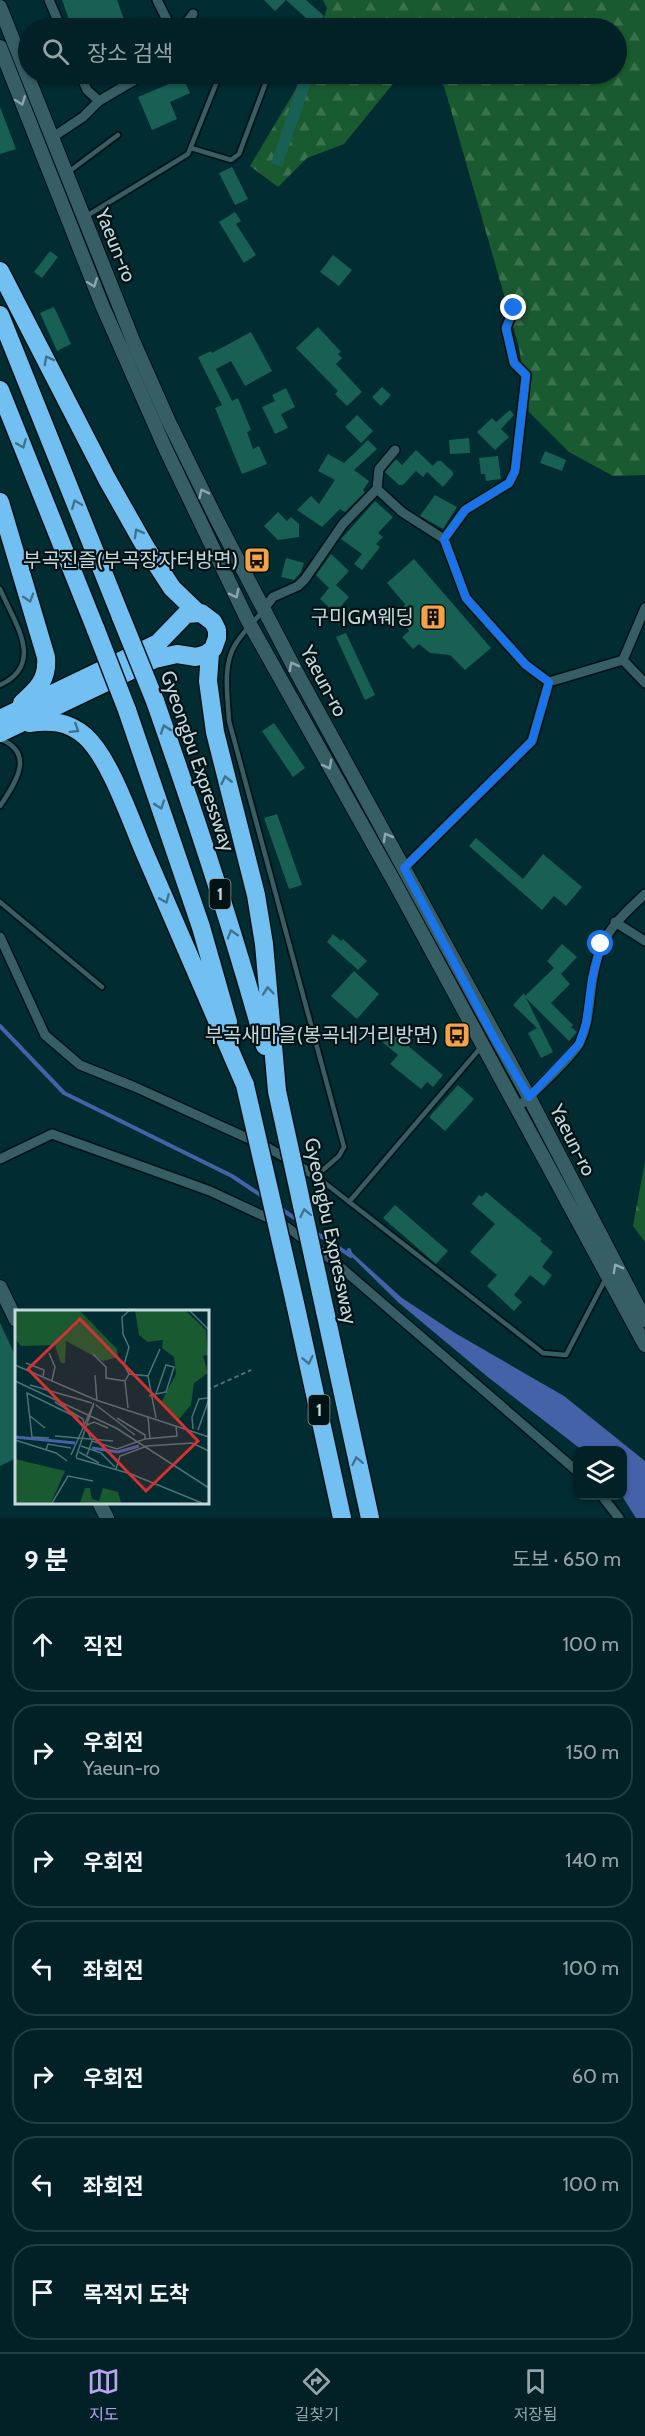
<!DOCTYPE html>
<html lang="ko">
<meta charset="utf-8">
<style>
body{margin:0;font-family:Cabin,"Noto Sans KR",sans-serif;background:#0b292e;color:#f1f3f6}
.controls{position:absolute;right:18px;bottom:18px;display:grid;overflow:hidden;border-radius:12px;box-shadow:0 2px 4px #0004}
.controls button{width:54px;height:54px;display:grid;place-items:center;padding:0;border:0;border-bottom:2px solid #233e43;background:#012126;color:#f1f3f6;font:30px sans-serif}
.stop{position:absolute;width:18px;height:18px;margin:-14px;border:4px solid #1a73e8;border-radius:50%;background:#fff}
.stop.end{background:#1a73e8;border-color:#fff;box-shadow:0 2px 6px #0008}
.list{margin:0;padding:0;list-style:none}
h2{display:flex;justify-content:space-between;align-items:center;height:78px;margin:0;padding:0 24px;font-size:26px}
h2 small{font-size:20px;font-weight:400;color:#96a3a7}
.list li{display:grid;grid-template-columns:39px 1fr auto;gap:18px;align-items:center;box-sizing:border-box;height:96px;margin:0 12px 12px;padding:0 12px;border:2px solid #233e43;border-radius:24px}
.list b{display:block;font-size:22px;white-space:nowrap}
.list p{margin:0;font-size:20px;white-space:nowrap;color:#96a3a7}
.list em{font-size:20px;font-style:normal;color:#96a3a7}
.icon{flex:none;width:33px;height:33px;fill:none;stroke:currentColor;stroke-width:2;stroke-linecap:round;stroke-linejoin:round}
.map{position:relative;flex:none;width:645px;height:1518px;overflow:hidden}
.search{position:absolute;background:#012126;box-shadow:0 2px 4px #0004;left:18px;right:18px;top:18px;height:66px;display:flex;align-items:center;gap:15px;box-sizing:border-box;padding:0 21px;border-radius:33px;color:#96a3a7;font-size:22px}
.sheet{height:834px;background:#012126}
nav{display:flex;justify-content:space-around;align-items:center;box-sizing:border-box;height:84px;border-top:2px solid #233e43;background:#012126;font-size:16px;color:#96a3a7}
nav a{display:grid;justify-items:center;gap:3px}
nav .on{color:#bca0f2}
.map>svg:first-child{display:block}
.forest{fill:url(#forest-firs)}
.water{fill:#4561a7}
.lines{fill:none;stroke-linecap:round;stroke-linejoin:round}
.stream{stroke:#4561a7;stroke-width:4}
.building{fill:#185f54}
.lane-casing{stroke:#011216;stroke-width:8}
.street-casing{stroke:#011216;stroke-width:12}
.secondary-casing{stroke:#011216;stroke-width:16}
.highway-casing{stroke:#011216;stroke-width:21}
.path{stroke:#4c6e74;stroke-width:2;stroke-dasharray:4.5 3;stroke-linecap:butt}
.lane{stroke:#375e65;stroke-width:4.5}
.street{stroke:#375e65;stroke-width:9}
.secondary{stroke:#375e65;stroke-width:14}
.highway{stroke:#72c0f1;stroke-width:18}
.highway-bridge-casing{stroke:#011216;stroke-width:21;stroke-linecap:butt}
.highway-bridge{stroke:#72c0f1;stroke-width:18}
.oneway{stroke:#8ca7ac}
.oneway2{stroke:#40728e}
.route{stroke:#1a73e8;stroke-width:8}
.labels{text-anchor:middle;stroke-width:4.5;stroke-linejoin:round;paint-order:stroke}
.shield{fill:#031215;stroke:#8a9da0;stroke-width:1.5}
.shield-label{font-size:18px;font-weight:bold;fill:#c4d8dc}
.street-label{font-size:20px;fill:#c4d8dc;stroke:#031215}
.poi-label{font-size:20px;fill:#c4d8dc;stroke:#031215;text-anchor:end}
.inset-river{fill:none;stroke:#4561a7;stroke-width:3}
.inset-road{fill:none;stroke:#4f7176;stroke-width:1.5}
.view{fill:#d53131;fill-opacity:0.15;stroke:#d53131;stroke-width:3}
.inset-edge{fill:none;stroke:#c4d8dc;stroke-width:3}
</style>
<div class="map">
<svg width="645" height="1518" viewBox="0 0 645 1518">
<defs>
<pattern id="forest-firs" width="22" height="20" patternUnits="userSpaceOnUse" patternTransform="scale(1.5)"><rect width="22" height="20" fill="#1a5a30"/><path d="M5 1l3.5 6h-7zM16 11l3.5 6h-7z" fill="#3a714d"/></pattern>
</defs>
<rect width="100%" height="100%" fill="#012c32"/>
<path class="forest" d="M323,0H645V475L613,476L569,452L529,412L519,347L444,86L433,74H616V28H321L327,8Z
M305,74H401L344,144L307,158L278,187L250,166Z
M645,1161V1242L633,1226Z"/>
<path class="water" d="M349,1250L402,1298L455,1333L564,1396L645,1461V1518H636L622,1496V1450H582L489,1378L399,1303L351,1256Z"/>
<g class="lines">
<path class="stream" d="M0,1026L64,1093L232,1176L265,1198
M281,1209L299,1221
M313,1231L351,1256L349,1250"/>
</g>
<path class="building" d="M62,0H117L127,28H72Z
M264,0H306L324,16L315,26L286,0L275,11Z
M301,74H314L282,167L271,163Z
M183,78L190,93L170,102L177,119L152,130L138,97Z
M0,107L16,149L0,154Z
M232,167L248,199L235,205L219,173Z
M235,212L241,221L236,224L256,255L244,263L219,222Z
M50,251L58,257L42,278L34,272Z
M333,255L352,270L339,286L320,272Z
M54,307L71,344L57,351L40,313Z
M318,327L341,352L338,354L342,358L336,364L362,392L347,406L335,394L338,391L296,348Z
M251,332L272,371L245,386L231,361L216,369L232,401L238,398L251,430L247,432L253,449L259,446L267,464L242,474L215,408L222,405L198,357L211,351L212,353Z
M382,387L391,395L381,406L372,397Z
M286,388L295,407L281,414L288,428L275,434L262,407L275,401L272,395Z
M510,410L514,415L501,429L509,437L495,450L477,432L492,418L496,422Z
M357,415L373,431L361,443L345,427Z
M469,438L470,453L450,454L449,440Z
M368,440L377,449L354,470L369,481L363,490L365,492L345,512L340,509L322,527L297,510L311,496L319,504L335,480L318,471L328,454L344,463Z
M416,450L433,466L437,461H441L453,472V475L443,487L427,472L423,477L416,471L403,485H399L385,472L396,459L402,465Z
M545,451L566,460L562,471L540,463Z
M498,456L501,479L486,481L485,474H481L479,458Z
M435,495L457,507L443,529L420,516Z
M375,501L393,517L378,533L383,537L376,544L380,547L362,570L354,564L362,554L341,539Z
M278,512L287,521L291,517L299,524V537L278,540L264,526Z
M331,554L349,571L336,585L349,597L335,613L320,599L329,588L316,575Z
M286,558L304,563L301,572L294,580L281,577Z
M414,559L491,648L465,670L450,655L430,653L419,644L413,649L402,637L409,631L402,621L400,614L405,604L387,583Z
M346,633L375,695L365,700L336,637Z
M274,723L305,768L293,777L262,731Z
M277,814L302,885L289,889L264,818Z
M476,838L523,879L543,854L582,887L566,906L554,896L542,910L469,846Z
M333,934L341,941L343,939L367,961L358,970L327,942Z
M562,944L577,957L561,974L570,984L551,1003L573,1025L571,1027L577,1032L569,1041L526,998L553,1052L541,1058L528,1033L537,1028L513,1005L524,993L525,996L554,968L547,961Z
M354,971L379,994L357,1019L331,996Z
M389,1030L443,1075L433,1087L427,1082L421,1089L390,1064L398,1055L380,1040Z
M458,1085L474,1099L445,1131L429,1117Z
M486,1192L542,1239L540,1241L553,1252L542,1267L552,1275L544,1286L530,1275L514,1295L522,1302L514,1311L487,1286L497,1275L470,1252L495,1224L472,1204L479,1195L482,1197Z
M395,1205L448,1251L436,1264L383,1218Z
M0,1323L16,1357V1458L0,1466Z"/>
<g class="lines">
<defs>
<path id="lane" d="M237,28L239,24
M191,148L231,160L239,154L269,74
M67,173L118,135
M85,217L188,154L220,74
M0,589C14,622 46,664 0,685
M262,612C253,623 242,633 235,645C222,666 228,698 229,721L344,1147L339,1156L316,1176L543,1353L566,1355L606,1278
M0,739C37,753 14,785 0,806
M0,902L102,987
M349,1202L482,1046"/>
<path id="street" d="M49,0L61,28
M157,0L171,28
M183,28L193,14
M16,47L28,41
M99,101L145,74
M53,137L83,117L99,101L87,90L80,74
M514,308L506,328L514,363L526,375L515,471L509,483L465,510L444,539L466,598L526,665L549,682
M377,489L402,512L444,539
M645,608L623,660L645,683
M263,610L273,597L298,586L305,579L343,524L377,489L379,469L395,450
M404,868L532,741L549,682L623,660
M615,922L645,941
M0,937L45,1035L80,1065L135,1087L267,1147L316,1176
M516,1109C530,1096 574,1056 580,1042C589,1023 589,1003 592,983C598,938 614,923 645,894
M0,1159L52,1134L210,1191L287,1227L337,1264L578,1472
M602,1496L619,1518"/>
<path id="secondary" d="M0,7L134,343L169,422L216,518L297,673L530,1099L645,1320
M0,47L102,305L165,448L247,619L396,885L645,1345
M0,1287L16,1320
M99,1502L107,1518"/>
<path id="highway" d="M0,271L107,479L146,548L172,588L198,613
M0,315L121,617
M0,390L96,630
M0,502L46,657C48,679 38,689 22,703
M210,652L208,681L215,732L256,895L264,944L277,1091
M155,701C195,815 233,929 265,1046
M127,710L201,927L228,1022
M0,719L158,643L186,614L201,613L213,622L217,630V638L213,649L206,654L196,657L177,654L155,659L0,733
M29,723C50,720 68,721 85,736C109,757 130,818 143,849C177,928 211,1006 245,1085
M295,1303L342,1518
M325,1311L370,1518"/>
</defs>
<use href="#lane" class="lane-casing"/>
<use href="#street" class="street-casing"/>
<use href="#secondary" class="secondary-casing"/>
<use href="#highway" class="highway-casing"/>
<path class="path" d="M207,1390L251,1370"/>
<use href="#lane" class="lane"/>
<use href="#street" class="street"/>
<use href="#secondary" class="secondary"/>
<use href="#highway" class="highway"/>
<defs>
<path id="highway-bridge" d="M121,617L155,701
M96,630L127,710
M245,1085L295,1303
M277,1091L325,1311"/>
</defs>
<use href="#highway-bridge" class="highway-bridge-casing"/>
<use href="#highway-bridge" class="highway-bridge"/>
</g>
<defs><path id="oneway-chevron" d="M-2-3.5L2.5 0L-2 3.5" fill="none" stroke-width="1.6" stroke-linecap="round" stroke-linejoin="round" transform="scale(1.5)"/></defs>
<g class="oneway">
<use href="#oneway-chevron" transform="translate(21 101) rotate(69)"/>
<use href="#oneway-chevron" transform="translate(93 283) rotate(69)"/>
<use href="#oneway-chevron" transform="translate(203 493) rotate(-116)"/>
<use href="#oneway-chevron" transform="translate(235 594) rotate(64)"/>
<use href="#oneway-chevron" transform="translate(293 666) rotate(-118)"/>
<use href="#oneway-chevron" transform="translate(328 765) rotate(61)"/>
<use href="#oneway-chevron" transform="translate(387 837) rotate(-119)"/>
<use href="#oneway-chevron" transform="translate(617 1268) rotate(-118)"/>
</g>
<g class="oneway2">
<use href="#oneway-chevron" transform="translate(48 360) rotate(-118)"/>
<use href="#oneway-chevron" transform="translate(22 444) rotate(68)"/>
<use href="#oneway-chevron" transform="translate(76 504) rotate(-112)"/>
<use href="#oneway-chevron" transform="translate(138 533) rotate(-119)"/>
<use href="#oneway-chevron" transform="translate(29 598) rotate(73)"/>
<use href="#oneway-chevron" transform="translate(75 729) rotate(32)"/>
<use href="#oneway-chevron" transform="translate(165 729) rotate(-109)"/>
<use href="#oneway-chevron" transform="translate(226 780) rotate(-103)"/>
<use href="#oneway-chevron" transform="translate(160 805) rotate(71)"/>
<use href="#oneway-chevron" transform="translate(165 899) rotate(67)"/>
<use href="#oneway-chevron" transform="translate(232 934) rotate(-107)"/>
<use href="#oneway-chevron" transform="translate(268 991) rotate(-95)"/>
<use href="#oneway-chevron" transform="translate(305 1213) rotate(-102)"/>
<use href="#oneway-chevron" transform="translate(308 1360) rotate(78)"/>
<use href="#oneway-chevron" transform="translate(357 1461) rotate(-102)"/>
</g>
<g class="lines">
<path class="route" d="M514,308L506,328L514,363L526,375L515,471L509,483L465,510L444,539L466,598L526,665L549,682L532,741L404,868L492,1034L529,1097L579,1044L586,1024L592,979L601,944"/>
</g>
<defs>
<symbol id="bus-square" viewBox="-11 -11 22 22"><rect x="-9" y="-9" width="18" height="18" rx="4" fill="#f5a246" stroke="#031215"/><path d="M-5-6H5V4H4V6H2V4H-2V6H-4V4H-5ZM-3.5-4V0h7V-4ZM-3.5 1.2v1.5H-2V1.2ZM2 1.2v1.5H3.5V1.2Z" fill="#111"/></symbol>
<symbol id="building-square" viewBox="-11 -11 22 22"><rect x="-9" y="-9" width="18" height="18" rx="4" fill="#f5a246" stroke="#031215"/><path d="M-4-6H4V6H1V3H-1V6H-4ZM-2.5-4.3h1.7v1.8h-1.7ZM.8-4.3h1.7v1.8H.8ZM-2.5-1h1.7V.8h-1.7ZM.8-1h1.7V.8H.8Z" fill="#111"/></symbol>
</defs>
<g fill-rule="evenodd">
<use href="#bus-square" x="242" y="545" width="30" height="30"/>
<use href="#building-square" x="418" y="602" width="30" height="30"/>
<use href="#bus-square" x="442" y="1020" width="30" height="30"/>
</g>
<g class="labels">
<g class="shield">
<rect x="209.5" y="879" width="21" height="30" rx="4.5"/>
<rect x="308.5" y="1395" width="21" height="30" rx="4.5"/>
</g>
<g class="shield-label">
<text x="220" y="900">1</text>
<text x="319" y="1416">1</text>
</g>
<g class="street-label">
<text transform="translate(116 245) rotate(68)" y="7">Yaeun-ro</text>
<text transform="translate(324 681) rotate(62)" y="7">Yaeun-ro</text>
<text transform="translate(198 761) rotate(71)" y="7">Gyeongbu Expressway</text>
<text transform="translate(573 1140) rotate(63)" y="7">Yaeun-ro</text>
<text transform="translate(331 1231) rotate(78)" y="7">Gyeongbu Expressway</text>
</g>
<g class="poi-label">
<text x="238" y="567">부곡진즐(부곡장자터방면)</text>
<text x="414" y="624">구미GM웨딩</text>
<text x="438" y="1042">부곡새마을(봉곡네거리방면)</text>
</g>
</g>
<g transform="translate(15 1310)">
<rect width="194" height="194" fill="#012c32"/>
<path d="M0,0H64L102,39L103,47L88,51L51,31L50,53H46L40,35L6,36L0,29ZM120,0H170L191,20L193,45L188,46L193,63L179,73L176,95L164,109L146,93L161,64L159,47L147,38L148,30L133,32L124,25ZM0,149L50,161L36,193H0ZM70,178H75L77,189L84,191L88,178L103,182L106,193H65Z" fill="#1a5a30"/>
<path class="inset-river" d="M0,127L60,133M77,138L103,142L124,136"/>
<path class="inset-road" d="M115,0L107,7L108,24L114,37L109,55L114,64L133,66L141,108M174,0L194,20M34,43L40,57L37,70M78,44L91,57V68L110,71M11,53L29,60L28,66M0,55L81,90L194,127M80,65L82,91M133,66L145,39M0,71L101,118L194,178M15,75L77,93M134,86L141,84L151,55L159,57L151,82L141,84M40,92L68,109L69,115M81,95L120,125M113,98L110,71L114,64M15,106L30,118M133,107L135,129M102,108L130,125V129M72,115L79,112L93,118M71,118L77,131L72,145M178,119L177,107L184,89L194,88M183,120L194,89M40,126L98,131M34,128L17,127L12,83L63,108M0,130L41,143L52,151M77,131L102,139L130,129L162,126L161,116M66,136L86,143L100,157M31,140L33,134L56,138M64,142L84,153M56,145L79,93L61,147M61,148L116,164L187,193M101,159L105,146L132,136L177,133L194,141M37,193L53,166L78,171"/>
<path class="view" d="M65,9L183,131L131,181L13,59Z"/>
<rect width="194" height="194" class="inset-edge"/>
</g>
</svg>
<div class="controls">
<button><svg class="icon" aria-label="layers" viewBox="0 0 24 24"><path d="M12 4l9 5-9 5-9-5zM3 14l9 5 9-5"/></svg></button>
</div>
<div class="stop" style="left:601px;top:944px"></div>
<div class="stop end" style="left:514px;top:308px"></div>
<div class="search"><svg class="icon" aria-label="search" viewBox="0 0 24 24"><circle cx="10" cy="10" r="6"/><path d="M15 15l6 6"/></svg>장소 검색</div>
</div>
<section class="sheet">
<h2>9 분<small>도보 · 650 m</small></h2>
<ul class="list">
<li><svg class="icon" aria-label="ahead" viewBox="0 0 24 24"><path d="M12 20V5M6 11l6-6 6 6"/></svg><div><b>직진</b></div><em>100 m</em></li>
<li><svg class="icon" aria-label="right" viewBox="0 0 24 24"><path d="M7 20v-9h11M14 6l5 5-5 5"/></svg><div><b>우회전</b><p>Yaeun-ro</p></div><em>150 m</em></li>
<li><svg class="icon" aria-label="right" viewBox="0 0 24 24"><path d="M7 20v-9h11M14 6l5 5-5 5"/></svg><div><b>우회전</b></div><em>140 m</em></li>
<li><svg class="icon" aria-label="left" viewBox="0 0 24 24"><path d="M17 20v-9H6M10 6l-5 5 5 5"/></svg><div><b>좌회전</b></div><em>100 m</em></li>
<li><svg class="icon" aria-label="right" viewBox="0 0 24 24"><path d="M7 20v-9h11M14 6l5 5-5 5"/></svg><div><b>우회전</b></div><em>60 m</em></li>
<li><svg class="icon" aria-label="left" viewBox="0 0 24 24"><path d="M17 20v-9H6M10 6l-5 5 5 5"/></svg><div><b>좌회전</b></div><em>100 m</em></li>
<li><svg class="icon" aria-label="arrive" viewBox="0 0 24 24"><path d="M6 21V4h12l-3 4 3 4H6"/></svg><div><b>목적지 도착</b></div></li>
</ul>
</section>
<nav>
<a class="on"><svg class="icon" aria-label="map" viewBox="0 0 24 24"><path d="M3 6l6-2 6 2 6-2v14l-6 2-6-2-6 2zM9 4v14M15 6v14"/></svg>지도</a>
<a><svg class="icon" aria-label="directions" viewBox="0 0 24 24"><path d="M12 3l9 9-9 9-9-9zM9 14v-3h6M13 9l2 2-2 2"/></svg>길찾기</a>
<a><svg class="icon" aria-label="saved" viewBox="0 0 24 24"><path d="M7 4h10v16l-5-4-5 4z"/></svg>저장됨</a>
</nav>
